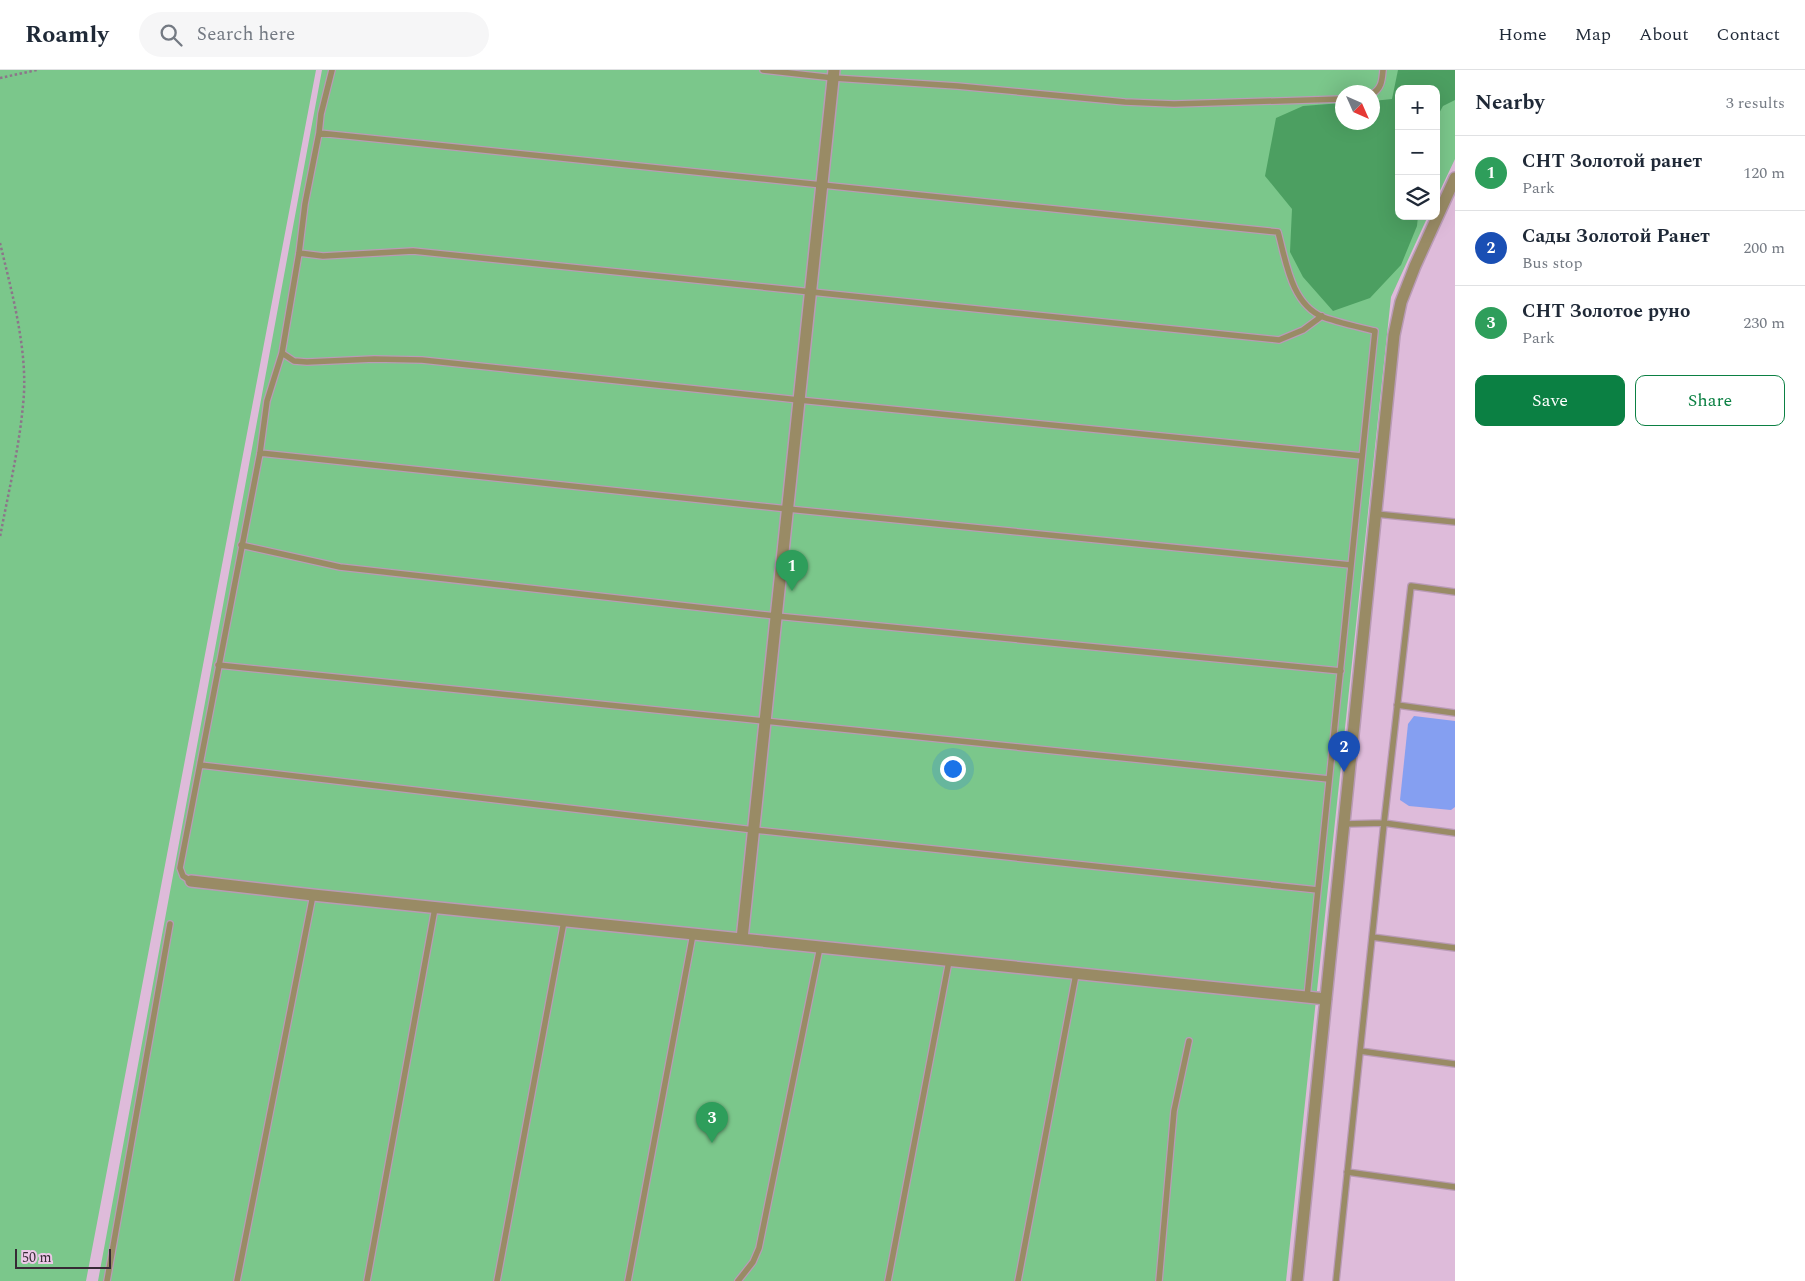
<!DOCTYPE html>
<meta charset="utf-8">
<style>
body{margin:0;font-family:Spectral,serif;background:#f6f6f7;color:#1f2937}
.controls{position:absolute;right:15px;top:15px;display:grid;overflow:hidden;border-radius:10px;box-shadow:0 5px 20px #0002}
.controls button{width:45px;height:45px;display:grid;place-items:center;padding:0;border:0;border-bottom:1px solid #e0e1e3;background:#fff;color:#1f2937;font:25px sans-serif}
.compass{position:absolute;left:1335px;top:15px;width:45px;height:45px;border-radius:50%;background:#fff;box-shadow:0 5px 20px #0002;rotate:135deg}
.scale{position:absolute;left:15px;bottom:12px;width:96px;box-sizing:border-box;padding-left:5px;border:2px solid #372a35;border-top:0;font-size:14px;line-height:18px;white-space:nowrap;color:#372a35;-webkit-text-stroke:4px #ebc8e7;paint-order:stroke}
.you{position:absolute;left:952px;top:698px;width:18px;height:18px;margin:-12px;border:4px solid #fff;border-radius:50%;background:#1a73e8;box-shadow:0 0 0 8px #1a73e833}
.badge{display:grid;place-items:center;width:32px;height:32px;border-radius:50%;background:#0b8043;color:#fff;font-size:16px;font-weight:700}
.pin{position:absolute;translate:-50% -41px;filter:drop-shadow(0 1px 2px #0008)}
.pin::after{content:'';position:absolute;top:26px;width:18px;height:15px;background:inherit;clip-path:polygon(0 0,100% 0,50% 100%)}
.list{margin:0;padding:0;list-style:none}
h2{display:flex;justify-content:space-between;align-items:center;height:65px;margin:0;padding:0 20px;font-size:21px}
h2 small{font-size:16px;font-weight:400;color:#747a83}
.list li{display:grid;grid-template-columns:32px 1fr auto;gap:15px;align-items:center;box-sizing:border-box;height:75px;padding:0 20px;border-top:1px solid #e0e1e3}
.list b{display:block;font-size:19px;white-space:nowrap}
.list p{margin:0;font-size:16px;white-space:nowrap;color:#747a83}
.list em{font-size:16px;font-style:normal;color:#747a83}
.actions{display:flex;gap:10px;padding:15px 20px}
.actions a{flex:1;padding:11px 0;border:1px solid #0b8043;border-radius:10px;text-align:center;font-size:18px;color:#0b8043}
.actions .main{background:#0b8043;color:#fff}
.icon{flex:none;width:28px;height:28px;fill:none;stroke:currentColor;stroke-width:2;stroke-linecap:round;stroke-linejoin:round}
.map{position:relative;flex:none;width:1455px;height:1211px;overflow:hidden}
header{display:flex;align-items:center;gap:30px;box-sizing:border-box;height:70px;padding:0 25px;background:#fff;border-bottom:1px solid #e0e1e3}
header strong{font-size:24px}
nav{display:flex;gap:28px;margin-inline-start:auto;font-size:18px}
.search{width:350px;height:45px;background:#f6f6f7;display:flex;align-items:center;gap:12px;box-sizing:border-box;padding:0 18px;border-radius:28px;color:#747a83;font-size:19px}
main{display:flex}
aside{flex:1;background:#fff}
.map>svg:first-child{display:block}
.green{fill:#7bc78b;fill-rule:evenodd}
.forest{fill:#4c9f61}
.water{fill:#859ff1}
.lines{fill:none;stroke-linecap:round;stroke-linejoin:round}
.service-casing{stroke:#b99bb6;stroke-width:8}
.minor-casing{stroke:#b99bb6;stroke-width:14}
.path{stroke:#8d758a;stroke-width:2.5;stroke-dasharray:2.5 2.5;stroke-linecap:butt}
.service{stroke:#998b65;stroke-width:5.5}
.minor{stroke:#998b65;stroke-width:11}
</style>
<header>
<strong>Roamly</strong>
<div class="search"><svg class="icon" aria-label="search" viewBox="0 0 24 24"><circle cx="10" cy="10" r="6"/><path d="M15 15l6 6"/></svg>Search here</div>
<nav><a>Home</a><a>Map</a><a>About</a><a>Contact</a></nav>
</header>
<main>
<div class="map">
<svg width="1455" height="1211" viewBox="0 0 1455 1211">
<rect width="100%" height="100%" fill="#debbda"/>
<path class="green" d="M0,0H316L86,1211H0Z
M322,0H1455V89L1436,129V19H1399V146H1428L1391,227L1286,1211H98ZM1342,22H1372V52H1342Z"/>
<path class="forest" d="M1398,0H1455V30L1443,36L1436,49V19H1399V146H1418L1417,156L1401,195L1370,228L1333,241L1303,207L1290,182L1292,139L1265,106L1276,48L1303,36L1342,33V52H1372L1373,31L1392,29Z"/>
<path class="water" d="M1414,646L1455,651V737L1451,740L1409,736L1400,730L1408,654Z"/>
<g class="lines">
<defs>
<path id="service" d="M763,0L834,8L957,16L1125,32L1174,34L1342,29
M1372,24C1382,18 1382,10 1383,0
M319,63L1278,162C1286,191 1291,234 1323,247C1340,253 1358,257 1375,261L1307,927
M299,183L323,186L413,181L1279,270L1303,260L1322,246
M282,283L294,291L307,292L374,289L422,290L799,330L1362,386
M260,383L788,439L1351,495
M1376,444L1455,452
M241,475L340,497L776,546L1341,601
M218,595L1329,709
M1397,635L1455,643
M200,695L754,760L1318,820
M1344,754L1384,753L1455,763
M191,811L183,806L180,798L260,383L267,331L282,283L299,183L305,134L319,63L321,44L332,0
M1372,867L1455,878
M1360,981L1455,994
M1347,1102L1455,1117
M107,1211L170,854
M237,1211L313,825
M367,1211L435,838
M497,1211L564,851
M628,1211L693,864
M738,1211L753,1192L759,1178L820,877
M888,1211L949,891
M1018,1211L1076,904
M1159,1211L1174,1041L1189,971
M1336,1211L1384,753L1411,516L1455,522"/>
<path id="minor" d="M191,811L313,825L1326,929
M742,869L834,0
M1297,1211L1394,265L1401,232L1415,196L1455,108"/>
</defs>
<use href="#service" class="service-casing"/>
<use href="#minor" class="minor-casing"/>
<path class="path" d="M0,8L37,0
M0,173C12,223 29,284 23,335C19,379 8,424 0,467"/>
<use href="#service" class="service"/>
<use href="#minor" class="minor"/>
</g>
</svg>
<div class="controls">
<button>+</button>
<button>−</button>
<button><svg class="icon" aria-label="layers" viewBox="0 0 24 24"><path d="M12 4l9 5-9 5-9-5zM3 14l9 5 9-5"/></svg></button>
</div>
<svg class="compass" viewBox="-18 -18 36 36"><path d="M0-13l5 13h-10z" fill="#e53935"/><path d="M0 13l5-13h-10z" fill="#747a83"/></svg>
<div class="scale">50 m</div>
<div class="you"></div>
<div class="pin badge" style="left:792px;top:521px;background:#2e9e5b">1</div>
<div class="pin badge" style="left:1344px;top:702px;background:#1a4fb4">2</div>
<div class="pin badge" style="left:712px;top:1073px;background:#2e9e5b">3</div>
</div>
<aside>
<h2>Nearby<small>3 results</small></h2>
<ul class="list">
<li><span class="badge" style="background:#2e9e5b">1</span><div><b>СНТ Золотой ранет</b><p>Park</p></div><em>120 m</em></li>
<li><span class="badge" style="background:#1a4fb4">2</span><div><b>Сады Золотой Ранет</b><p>Bus stop</p></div><em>200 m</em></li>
<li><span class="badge" style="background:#2e9e5b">3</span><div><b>СНТ Золотое руно</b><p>Park</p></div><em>230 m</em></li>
</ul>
<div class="actions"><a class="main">Save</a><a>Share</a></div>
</aside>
</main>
